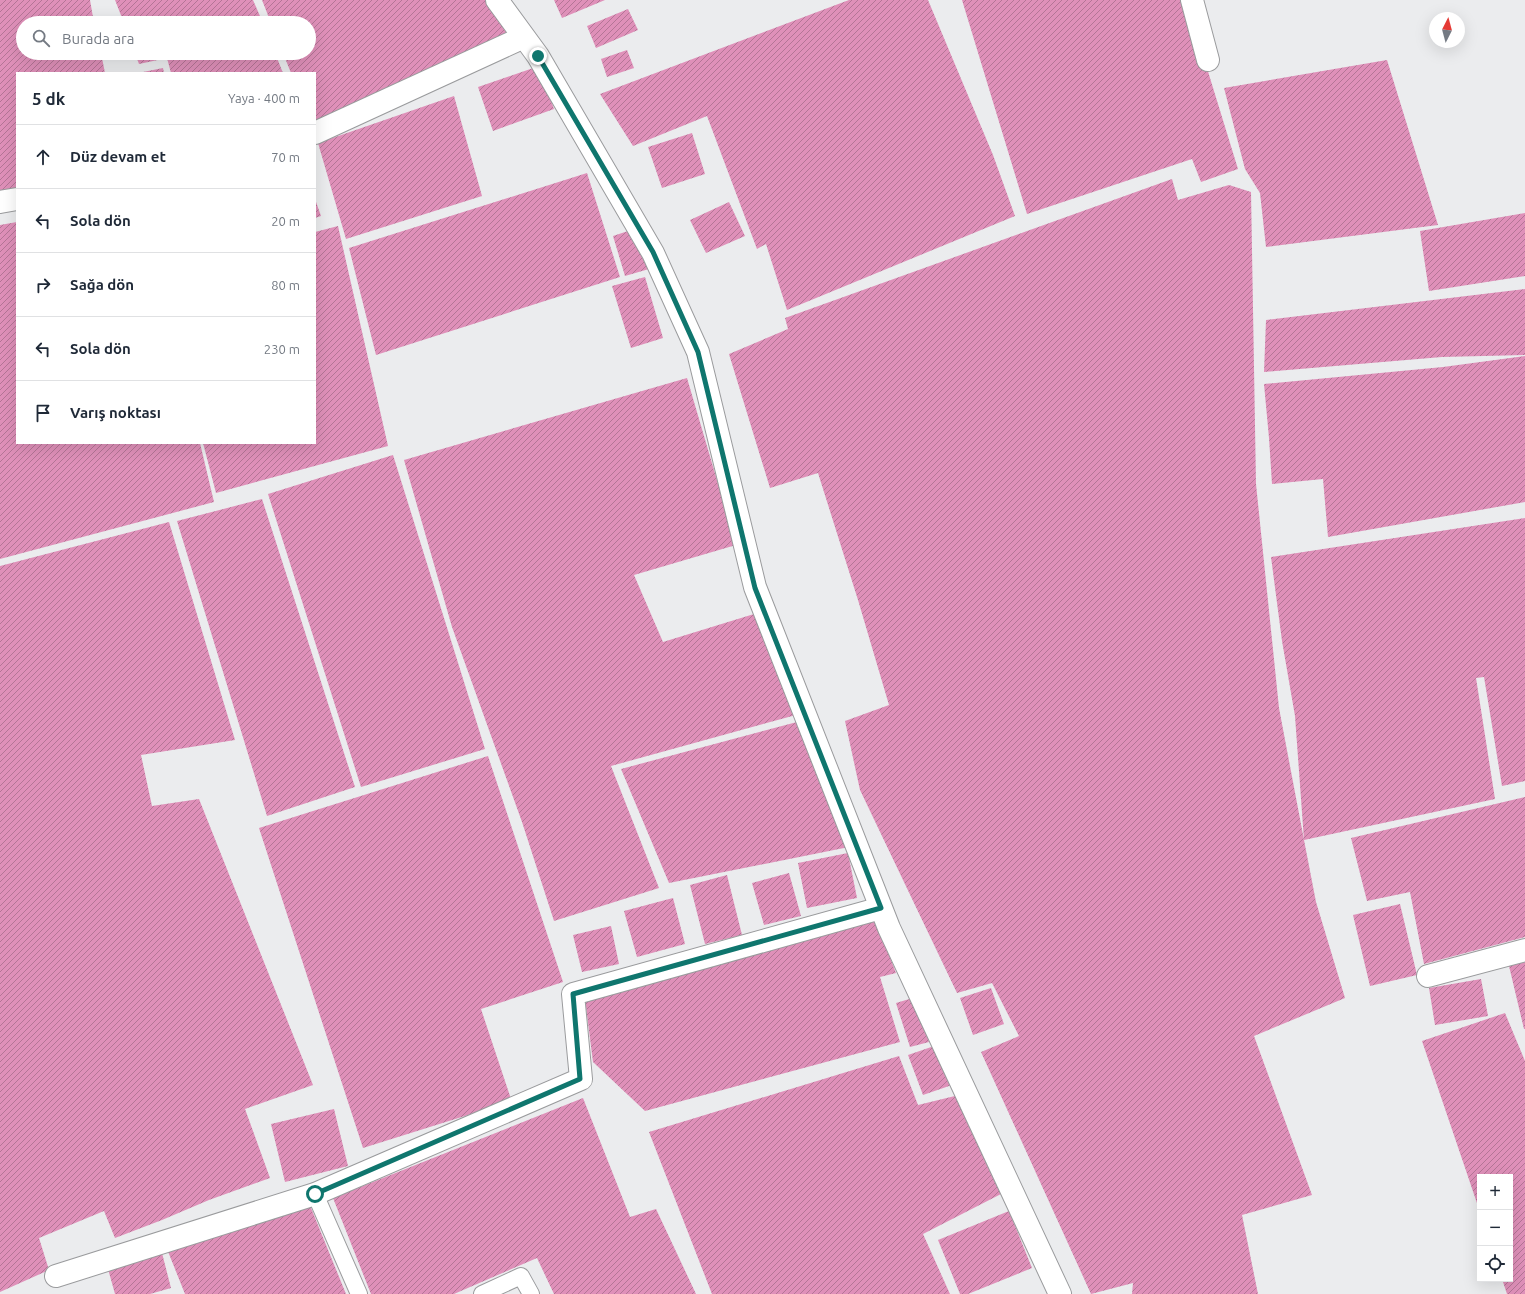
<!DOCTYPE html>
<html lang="tr">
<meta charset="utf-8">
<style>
body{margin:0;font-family:Ubuntu,sans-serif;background:#f6f6f7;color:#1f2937}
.controls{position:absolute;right:12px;bottom:12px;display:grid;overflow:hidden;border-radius:0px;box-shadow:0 4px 16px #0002}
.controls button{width:36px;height:36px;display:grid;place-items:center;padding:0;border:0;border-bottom:1px solid #e0e1e3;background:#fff;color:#1f2937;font:20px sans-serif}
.compass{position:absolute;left:1429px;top:12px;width:36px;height:36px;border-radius:50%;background:#fff;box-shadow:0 4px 16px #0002;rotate:6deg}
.stop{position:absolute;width:12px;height:12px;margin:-9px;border:3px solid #0f766e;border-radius:50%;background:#fff}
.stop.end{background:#0f766e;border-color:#fff;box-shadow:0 1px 4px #0008}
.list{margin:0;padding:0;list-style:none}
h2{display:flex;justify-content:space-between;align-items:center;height:52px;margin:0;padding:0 16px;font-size:17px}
h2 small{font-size:13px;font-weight:400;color:#747a83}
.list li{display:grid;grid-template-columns:26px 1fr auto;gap:12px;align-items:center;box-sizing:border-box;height:64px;padding:0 16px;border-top:1px solid #e0e1e3}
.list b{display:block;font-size:15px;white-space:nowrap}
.list em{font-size:13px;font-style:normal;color:#747a83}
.icon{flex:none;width:22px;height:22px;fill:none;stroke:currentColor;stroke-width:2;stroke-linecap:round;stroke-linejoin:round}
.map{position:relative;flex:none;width:1525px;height:1294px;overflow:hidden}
.search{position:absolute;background:#fff;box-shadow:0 4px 16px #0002;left:16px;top:16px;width:300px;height:44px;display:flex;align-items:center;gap:10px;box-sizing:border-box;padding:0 14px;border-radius:22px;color:#747a83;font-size:15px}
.panel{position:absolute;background:#fff;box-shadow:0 4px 16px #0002;left:16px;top:72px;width:300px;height:372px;border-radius:0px}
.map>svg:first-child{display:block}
.building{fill:url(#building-hatch)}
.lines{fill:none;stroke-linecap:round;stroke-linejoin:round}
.lane-casing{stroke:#9a9b9d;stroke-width:18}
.street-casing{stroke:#9a9b9d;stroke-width:24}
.lane{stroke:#fff;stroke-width:16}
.street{stroke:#fff;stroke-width:22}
.route{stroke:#0f766e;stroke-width:5}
</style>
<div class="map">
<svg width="1525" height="1294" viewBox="0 0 1525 1294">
<defs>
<pattern id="building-hatch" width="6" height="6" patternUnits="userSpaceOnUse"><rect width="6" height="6" fill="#df90b9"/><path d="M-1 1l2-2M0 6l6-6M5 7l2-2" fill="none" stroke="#b47596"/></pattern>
</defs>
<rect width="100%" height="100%" fill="#ebecee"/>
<path class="building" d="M0,0H90L94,23H23V53H101L105,73H17V189L0,193Z
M115,0H253L263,23H124Z
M262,0H490L512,32L315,122V73H291L283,53H309V23H271Z
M554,0H605L562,18Z
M849,0H928L993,155L1015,216L787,310L766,244L757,249L707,116L633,146L600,94Z
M962,0H1186L1238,169L1201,182L1192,159L1027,214Z
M628,9L638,30L596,48L587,26Z
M627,50L634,68L607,77L601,59Z
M135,53H275L283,73H171L167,58L139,64Z
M1387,60L1438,225L1266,247L1260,193L1245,169L1224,88Z
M539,66L554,109L493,131L478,87Z
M163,68L164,73H143V72Z
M454,96L482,196L346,239L318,143Z
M692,133L705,174L662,188L648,147Z
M587,173L620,277L376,355L349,248Z
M1172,179L1178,200L1229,185L1251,192L1256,484L1279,708L1304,840L1295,716L1282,641L1271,557L1525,518V781L1502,786L1484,677L1476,678L1495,799L1304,840L1316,902L1345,998L1254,1036L1312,1195L1242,1215L1258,1294H1132L1133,1283L1091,1294L981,1052L1019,1036L992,983L957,993L860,790L845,721L889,705L858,600L818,473L770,488L729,354L788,329L785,318Z
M315,199L321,216L315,218Z
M729,202L745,236L706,253L690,220Z
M1525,213V276L1429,291L1420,231Z
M17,222V443H200L214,502L0,559V225Z
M338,226L388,446L216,493L203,443H315V232Z
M637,228L649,269L625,276L613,236Z
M645,277L663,338L631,348L612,286Z
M1525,289V355L1442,357L1264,372L1266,320Z
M1525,356V502L1328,537L1323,479L1272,484L1269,438L1264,384L1443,367Z
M687,378L736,545L634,575L663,642L754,614L796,715L611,766L659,888L554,921L522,822L452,627L404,460Z
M393,455L485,749L361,787L268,494Z
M262,499L355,787L267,816L177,521Z
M169,522L235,740L141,755L152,806L199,799L313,1085L245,1109L270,1178L209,1200L162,1220L115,1238L104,1211L39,1238L49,1270L0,1292V566Z
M797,722L849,847L669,883L621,769Z
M488,756L563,982L481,1009L511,1099L468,1115L363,1148L259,828Z
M1525,797V937L1424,964L1410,892L1367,901L1351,838Z
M848,853L857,898L807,908L798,863Z
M789,873L801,916L764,925L752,883Z
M727,875L742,935L705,944L690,885Z
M673,898L685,944L637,957L624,911Z
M1400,904L1417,975L1370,986L1353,915Z
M876,921L896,973L880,977L900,1042L645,1111L593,1062L585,999Z
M611,926L619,964L582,972L573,935Z
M1525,962V1029H1524L1509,966Z
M1481,979L1488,1016L1435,1025L1429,988Z
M991,988L1004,1024L973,1035L960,998Z
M916,997L929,1042L910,1047L896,1003Z
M1505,1013L1525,1061V1294H1507L1502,1279H1510V1177H1480V1212L1422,1041Z
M937,1045L952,1085L923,1095L908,1055Z
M899,1056L918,1105L959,1095L1001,1194L923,1234L950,1294H712L649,1132Z
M583,1098L630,1217L656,1209L696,1294H554L537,1258L454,1294H371L333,1198Z
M334,1109L348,1166L285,1182L271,1124Z
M309,1203L346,1294H185L167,1249Z
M1009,1211L1032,1268L968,1294H960L938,1240Z
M162,1253L171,1288L150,1294H115L108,1269Z"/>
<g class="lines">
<defs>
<path id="lane" d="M315,1194L359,1294
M482,1294L521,1276L531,1294"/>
<path id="street" d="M497,0L538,56L653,253L698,352L755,587L889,928L1060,1294
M1192,0L1208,60
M315,133L524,37
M0,202L17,199
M1428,976L1525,950
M56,1276L315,1194L581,1079L573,994L881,908"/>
</defs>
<use href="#lane" class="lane-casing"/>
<use href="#street" class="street-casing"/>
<use href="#lane" class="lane"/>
<use href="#street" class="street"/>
</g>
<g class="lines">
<path class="route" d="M315,1194L580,1079L573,994L881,908L755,588L698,352L653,252L538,56"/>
</g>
</svg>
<div class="controls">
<button>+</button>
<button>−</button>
<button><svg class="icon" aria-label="locate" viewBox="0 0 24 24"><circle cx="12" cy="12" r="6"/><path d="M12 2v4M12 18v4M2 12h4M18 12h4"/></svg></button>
</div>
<svg class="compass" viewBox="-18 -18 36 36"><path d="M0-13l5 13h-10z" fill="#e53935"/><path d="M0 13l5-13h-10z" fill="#747a83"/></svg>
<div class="stop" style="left:315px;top:1194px"></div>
<div class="stop end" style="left:538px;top:56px"></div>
<div class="search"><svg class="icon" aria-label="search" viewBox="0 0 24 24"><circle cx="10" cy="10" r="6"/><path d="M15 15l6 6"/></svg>Burada ara</div>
<section class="panel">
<h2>5 dk<small>Yaya · 400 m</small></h2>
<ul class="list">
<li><svg class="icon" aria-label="ahead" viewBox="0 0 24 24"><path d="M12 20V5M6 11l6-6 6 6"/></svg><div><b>Düz devam et</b></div><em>70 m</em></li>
<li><svg class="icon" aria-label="left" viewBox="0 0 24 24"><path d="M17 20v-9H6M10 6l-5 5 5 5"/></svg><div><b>Sola dön</b></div><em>20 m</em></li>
<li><svg class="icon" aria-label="right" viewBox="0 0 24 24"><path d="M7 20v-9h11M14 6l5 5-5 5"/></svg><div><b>Sağa dön</b></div><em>80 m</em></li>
<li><svg class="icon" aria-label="left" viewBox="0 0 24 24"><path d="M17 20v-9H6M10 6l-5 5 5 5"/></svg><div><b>Sola dön</b></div><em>230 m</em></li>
<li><svg class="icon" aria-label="arrive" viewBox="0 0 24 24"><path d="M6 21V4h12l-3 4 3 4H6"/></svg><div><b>Varış noktası</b></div></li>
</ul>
</section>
</div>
